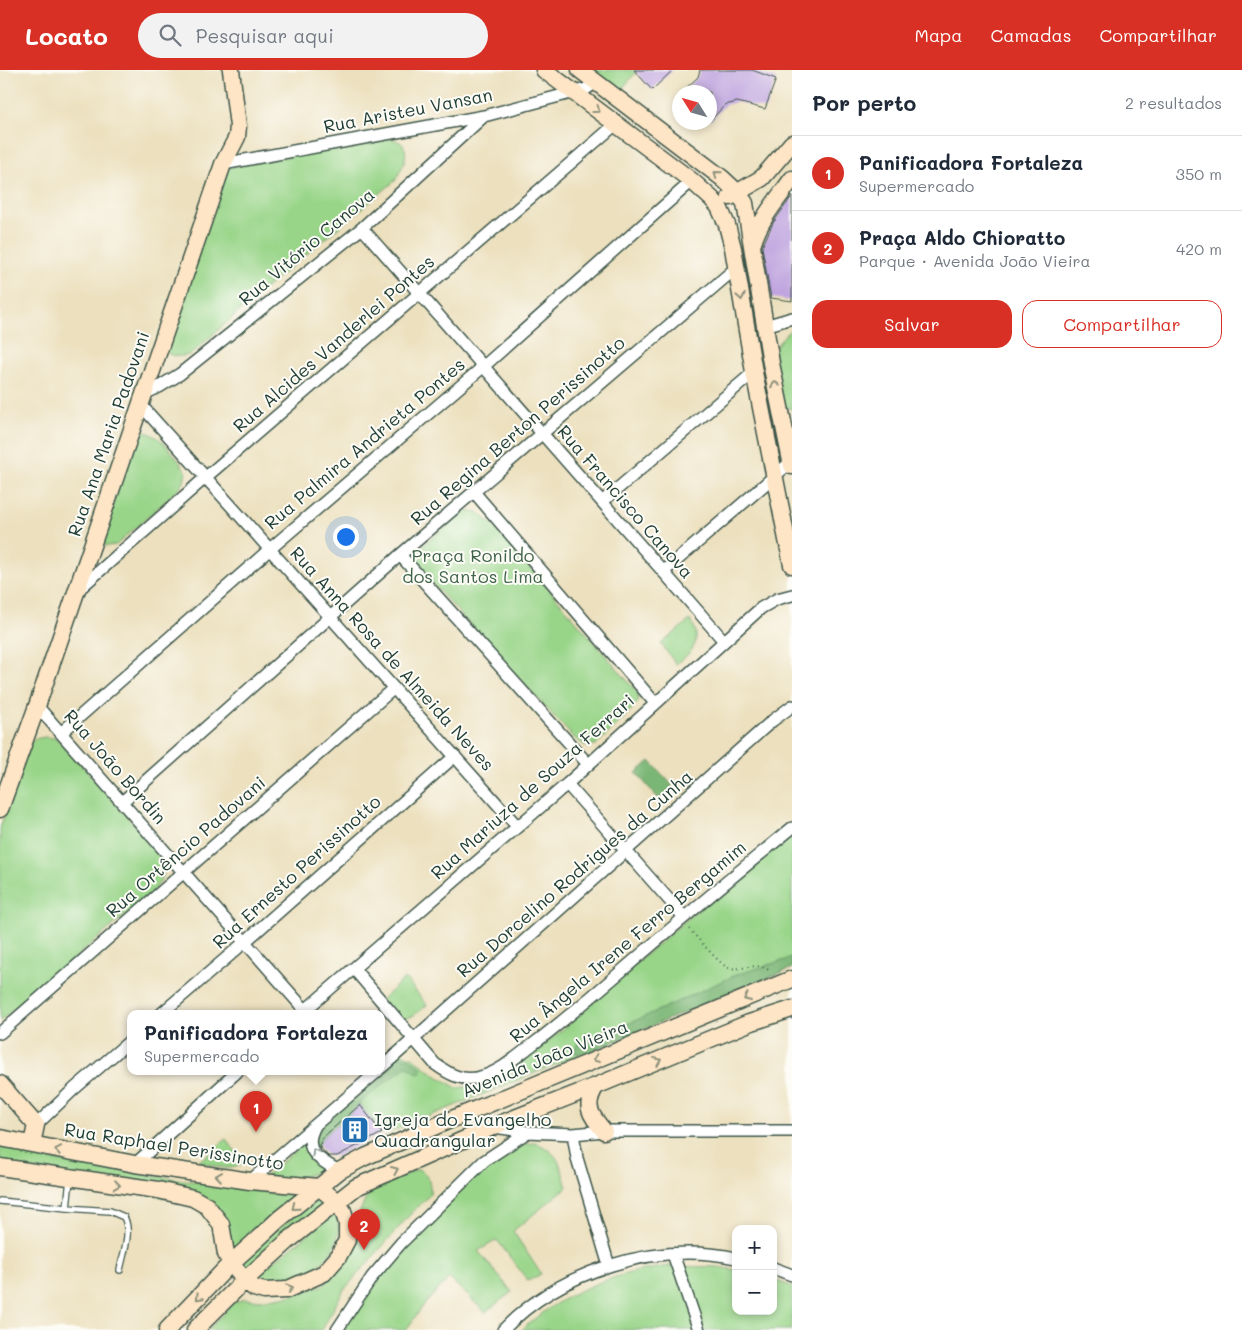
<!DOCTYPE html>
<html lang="pt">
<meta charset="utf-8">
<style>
body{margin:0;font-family:Mali,sans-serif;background:#f2f2f3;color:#1f2937}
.controls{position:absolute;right:15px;bottom:15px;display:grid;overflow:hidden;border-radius:10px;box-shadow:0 2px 8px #0003}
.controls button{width:45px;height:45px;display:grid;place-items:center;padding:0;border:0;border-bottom:1px solid #e0e1e3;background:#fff;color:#1f2937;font:25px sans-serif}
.compass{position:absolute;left:672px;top:15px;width:45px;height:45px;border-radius:50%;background:#fff;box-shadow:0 2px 8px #0003;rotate:307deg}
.you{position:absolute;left:345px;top:466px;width:18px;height:18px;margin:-12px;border:4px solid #fff;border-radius:50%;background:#1a73e8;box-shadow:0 0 0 8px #1a73e833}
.badge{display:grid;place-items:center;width:32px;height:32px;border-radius:50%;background:#d93025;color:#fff;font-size:16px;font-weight:700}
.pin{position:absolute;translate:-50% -41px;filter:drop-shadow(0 1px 2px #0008)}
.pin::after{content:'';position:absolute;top:26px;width:18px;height:15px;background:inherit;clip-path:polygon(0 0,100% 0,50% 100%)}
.popup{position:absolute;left:127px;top:940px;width:258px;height:65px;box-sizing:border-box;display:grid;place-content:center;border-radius:10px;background:#fff;filter:drop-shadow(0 1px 4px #0005);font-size:16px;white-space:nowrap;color:#747a83}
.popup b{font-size:19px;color:#1f2937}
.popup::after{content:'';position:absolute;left:50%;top:100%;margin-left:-10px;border:10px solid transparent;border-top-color:#fff}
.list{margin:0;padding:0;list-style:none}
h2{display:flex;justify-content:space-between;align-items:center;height:65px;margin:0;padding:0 20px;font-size:21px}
h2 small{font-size:16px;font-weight:400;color:#747a83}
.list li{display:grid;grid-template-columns:32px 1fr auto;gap:15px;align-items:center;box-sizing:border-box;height:75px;padding:0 20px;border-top:1px solid #e0e1e3}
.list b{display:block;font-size:19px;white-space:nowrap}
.list p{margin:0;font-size:16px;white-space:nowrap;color:#747a83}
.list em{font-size:16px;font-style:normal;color:#747a83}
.actions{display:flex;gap:10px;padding:15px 20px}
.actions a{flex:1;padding:11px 0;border:1px solid #d93025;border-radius:15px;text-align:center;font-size:18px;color:#d93025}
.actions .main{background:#d93025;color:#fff}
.icon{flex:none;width:28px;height:28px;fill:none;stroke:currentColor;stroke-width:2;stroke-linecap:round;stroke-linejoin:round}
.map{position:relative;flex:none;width:792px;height:1260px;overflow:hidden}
header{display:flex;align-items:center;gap:30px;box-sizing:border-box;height:70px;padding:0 25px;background:#d93025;color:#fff}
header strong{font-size:24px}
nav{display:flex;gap:28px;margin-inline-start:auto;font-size:18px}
.search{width:350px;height:45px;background:#f2f2f3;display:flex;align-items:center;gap:12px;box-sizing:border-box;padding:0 18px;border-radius:28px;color:#747a83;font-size:19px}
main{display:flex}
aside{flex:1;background:#fff}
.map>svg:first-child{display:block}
.green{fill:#99d589;stroke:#5c895e}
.forest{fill:#7ab675;stroke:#4c7a54}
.building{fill:#bfa4df}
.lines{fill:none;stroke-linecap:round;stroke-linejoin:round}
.lane-casing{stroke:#3e5549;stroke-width:8}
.street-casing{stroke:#3e5549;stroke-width:14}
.secondary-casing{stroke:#3e5549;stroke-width:19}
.path{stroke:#3e5549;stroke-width:2;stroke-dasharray:1 4;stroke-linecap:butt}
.lane{stroke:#fff;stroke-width:5.5}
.street{stroke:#fff;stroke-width:11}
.secondary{stroke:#fde5c5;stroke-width:16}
.oneway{stroke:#8e917c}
.oneway2{stroke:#8f9e9a}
.labels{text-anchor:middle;stroke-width:4;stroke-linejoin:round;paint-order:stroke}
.street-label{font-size:18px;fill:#1f3d34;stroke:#fdfcf7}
.park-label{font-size:18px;fill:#3e6349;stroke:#fdfcf7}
.poi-label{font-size:18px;fill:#1f3d34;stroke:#fdfcf7;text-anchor:start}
</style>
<header>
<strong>Locato</strong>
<div class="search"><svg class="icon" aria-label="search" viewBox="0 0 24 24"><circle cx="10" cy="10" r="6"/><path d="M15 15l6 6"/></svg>Pesquisar aqui</div>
<nav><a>Mapa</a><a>Camadas</a><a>Compartilhar</a></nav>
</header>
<main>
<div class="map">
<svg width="792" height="1260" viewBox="0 0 792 1260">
<rect width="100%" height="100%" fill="#fdfcf7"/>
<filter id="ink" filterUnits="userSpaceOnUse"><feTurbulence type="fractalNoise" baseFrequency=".02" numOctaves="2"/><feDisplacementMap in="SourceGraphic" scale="10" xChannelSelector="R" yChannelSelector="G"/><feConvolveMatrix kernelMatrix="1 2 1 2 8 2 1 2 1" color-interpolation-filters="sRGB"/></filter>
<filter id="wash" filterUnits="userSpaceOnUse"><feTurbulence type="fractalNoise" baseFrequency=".0096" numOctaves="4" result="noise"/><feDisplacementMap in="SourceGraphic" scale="20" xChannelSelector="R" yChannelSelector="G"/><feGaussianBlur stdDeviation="1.12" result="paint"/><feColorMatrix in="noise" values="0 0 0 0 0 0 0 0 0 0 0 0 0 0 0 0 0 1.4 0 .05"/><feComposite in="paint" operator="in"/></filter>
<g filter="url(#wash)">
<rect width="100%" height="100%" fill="#ece0be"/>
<path class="green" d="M584,0H638L617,25Z
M388,67C392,69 397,70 400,72C413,82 400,101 395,111L269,215L190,285C177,287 171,288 162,278L221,99Z
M792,259V340L782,333C780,324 772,296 772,289C773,278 783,265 792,259Z
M137,360C161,363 172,382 186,401L184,412L178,420L116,475L106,476L99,471Z
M464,441L479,443L495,457L638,623V632L621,651L596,675H584L573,667L420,500L417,490L420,478Z
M690,550C704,569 692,583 676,594L661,574Z
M45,667L56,668L69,681L160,784C168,806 163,810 148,826L0,951V758L30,673L35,669Z
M792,759V898L388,1063H382L350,1022L400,983L412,987L434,1004L457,1018L478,1015L508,1003L573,951L628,900Z
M405,908L427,935C403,956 400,951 381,930Z
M226,1069L244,1092C232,1104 213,1095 198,1092Z
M305,1072C307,1085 312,1091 321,1100C303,1109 286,1110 266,1106Z
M536,1073C560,1083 560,1095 567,1117L513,1161L541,1204L528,1211L497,1170L478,1181L512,1222L485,1242L449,1208L423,1236L406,1260H340L371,1213L413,1167L476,1105L508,1080L523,1074Z
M0,1076L52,1090L277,1124L295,1125L296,1129L236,1182L232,1181L219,1139L0,1092Z
M418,1099C429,1105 431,1113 430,1125L415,1139L343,1221L322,1260H208L233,1233L244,1229L262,1230L290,1226L324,1215L344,1191L355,1153L366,1128L372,1121Z
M320,1125L331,1133L248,1201L240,1195L267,1168Z
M336,1142C338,1151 340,1160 337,1169C330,1197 279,1230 254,1207Z
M668,1196L718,1197L736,1200V1241H773V1209L792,1217V1260H522C546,1236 586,1215 619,1206C634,1201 652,1199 668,1196Z"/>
<path class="forest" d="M650,691L673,716L659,729L636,703Z
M792,888V898L582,985L574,982L577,974L637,950L738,904Z
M397,986L409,988L423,999L419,1004L407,996L359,1033L360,1035L323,1067L316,1078L311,1076L315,1055Z"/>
<g id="blocks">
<path class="building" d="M634,0H673L652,20Z
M700,0H752L776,9L765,39L737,32L725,35L710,51V22H682L698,7Z
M792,126V231L771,228L762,177L773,153Z
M360,1035L382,1063L337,1086H328L319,1076L323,1067Z"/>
</g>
</g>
<g filter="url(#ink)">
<use href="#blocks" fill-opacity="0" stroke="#3e5549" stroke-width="1"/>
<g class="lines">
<defs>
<path id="lane" d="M0,1131L67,1138L70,1109
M67,1138L110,1141L124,1147C132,1162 123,1184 120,1200"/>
<path id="street" d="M223,94L484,46L586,19L596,12
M362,158L724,571
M765,256L792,248
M144,324L159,317L180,304L362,158L484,46
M140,334L517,756
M474,422L655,633
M602,432L754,302
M400,485L588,694
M663,502L792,391
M77,521L206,407L616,54
M37,636L305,940
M61,663L270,479L484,296L692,111
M567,714L684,847
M122,732L400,485L736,198
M354,899L435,994C449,1004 462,1012 480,1007C500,1002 516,987 532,975C561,953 589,929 617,905C675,855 733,806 792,758
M162,943L230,885L455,686
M302,943L567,714L761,538L777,529L792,525
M0,963L394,618
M381,998L772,651L792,636
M36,1055L74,1019L131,970
M315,1056C301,1081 320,1090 339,1101
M494,1057L528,1062L573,1064L604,1061H792
M573,1064L577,1088L609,1196
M135,1094L238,1001
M250,1111L378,1001
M673,1184L699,1260
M773,1198L792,1205
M337,1260L372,1207L401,1173L484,1091L528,1062
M503,1260C560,1201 654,1171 736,1188"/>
<path id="secondary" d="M544,0L692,111L712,129L719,137L727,155L733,178L754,302L792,495
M580,0L722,108L737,122L745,133L771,293L792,396
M730,127L762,108L792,73
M753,173C760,149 778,129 792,109
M0,739L37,636L223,94L237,67L238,56L231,0
M0,1014L36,1055L32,1074
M596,1016C583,1036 591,1046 604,1061
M0,1068L135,1094L250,1111L319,1117L337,1132L343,1141L347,1153V1170L338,1187L324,1203L286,1220L264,1221L254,1218L245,1210L231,1193L226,1184L221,1154L207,1136L193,1128L158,1120L0,1097
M167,1260L231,1193L250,1176L279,1149L339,1101L365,1087L445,1052L792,909
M195,1260L245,1210L289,1170L356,1117L497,1055L596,1016L749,953L792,939"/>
</defs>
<use href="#lane" class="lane-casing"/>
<use href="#street" class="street-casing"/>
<use href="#secondary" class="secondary-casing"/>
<path class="path" d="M689,859C697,867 721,896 729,898C744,901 758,890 771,902"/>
<use href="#lane" class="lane"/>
<use href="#street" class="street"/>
<use href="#secondary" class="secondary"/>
</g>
<defs><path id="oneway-chevron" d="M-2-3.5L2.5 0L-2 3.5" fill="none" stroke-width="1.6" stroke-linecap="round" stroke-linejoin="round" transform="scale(1.25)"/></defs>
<g class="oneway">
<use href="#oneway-chevron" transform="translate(597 40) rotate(36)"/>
<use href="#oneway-chevron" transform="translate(717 104) rotate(-141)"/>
<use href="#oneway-chevron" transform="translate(741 227) rotate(80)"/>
<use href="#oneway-chevron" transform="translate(775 314) rotate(-101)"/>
<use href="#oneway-chevron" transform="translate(747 928) rotate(156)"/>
<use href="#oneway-chevron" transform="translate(596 989) rotate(158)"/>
<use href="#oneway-chevron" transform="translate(658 991) rotate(-22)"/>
<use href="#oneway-chevron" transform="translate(58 1080) rotate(-169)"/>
<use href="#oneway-chevron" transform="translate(395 1100) rotate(-24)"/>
<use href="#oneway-chevron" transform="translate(219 1106) rotate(-172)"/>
<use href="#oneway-chevron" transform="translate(117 1115) rotate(8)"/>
<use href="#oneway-chevron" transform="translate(295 1137) rotate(141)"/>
<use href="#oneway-chevron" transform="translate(290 1218) rotate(-17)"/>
<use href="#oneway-chevron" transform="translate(199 1227) rotate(134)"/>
</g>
<use class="oneway2" href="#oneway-chevron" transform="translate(315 1082) rotate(-121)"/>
</g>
<defs>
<symbol id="building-square" viewBox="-11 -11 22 22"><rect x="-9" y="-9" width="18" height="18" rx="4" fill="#1f6fb2" stroke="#fdfcf7"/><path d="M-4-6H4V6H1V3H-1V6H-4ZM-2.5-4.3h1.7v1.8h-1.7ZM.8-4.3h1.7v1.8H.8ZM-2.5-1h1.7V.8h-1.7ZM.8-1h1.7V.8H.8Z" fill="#fff"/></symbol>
</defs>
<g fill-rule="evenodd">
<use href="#building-square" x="339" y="1044" width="32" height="32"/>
</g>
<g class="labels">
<g class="street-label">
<text transform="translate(408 41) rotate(-11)" y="6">Rua Aristeu Vansan</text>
<text transform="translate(307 177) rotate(-40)" y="6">Rua Vitório Canova</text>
<text transform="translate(334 274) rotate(-41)" y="6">Rua Alcides Vanderlei Pontes</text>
<text transform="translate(518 361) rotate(-41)" y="6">Rua Regina Berton Perissinotto</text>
<text transform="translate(109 364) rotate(-71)" y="6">Rua Ana Maria Padovani</text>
<text transform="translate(365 374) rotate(-40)" y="6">Rua Palmira Andrieta Pontes</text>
<text transform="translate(625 432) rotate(49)" y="6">Rua Francisco Canova</text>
<text transform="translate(392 589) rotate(48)" y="6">Rua Anna Rosa de Almeida Neves</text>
<text transform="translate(115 697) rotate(49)" y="6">Rua João Bordin</text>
<text transform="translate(533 717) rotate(-42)" y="6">Rua Mariuza de Souza Ferrari</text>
<text transform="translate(186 777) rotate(-41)" y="6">Rua Ortêncio Padovani</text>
<text transform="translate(297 802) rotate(-42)" y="6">Rua Ernesto Perissinotto</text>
<text transform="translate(575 804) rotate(-41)" y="6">Rua Dorcelino Rodrigues da Cunha</text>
<text transform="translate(628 872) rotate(-40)" y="6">Rua Ângela Irene Ferro Bergamim</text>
<text transform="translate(545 989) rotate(-22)" y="6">Avenida João Vieira</text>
<text transform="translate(174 1077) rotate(9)" y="6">Rua Raphael Perissinotto</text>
</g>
<g class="park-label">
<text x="473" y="492">Praça Ronildo<tspan x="473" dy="21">dos Santos Lima</tspan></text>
</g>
<g class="poi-label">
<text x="374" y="1056">Igreja do Evangelho<tspan x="374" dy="21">Quadrangular</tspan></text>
</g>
</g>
</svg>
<div class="controls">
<button>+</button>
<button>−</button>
</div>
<svg class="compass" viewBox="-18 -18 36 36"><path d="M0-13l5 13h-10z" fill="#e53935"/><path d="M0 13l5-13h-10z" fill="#747a83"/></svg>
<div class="you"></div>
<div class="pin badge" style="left:256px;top:1062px">1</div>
<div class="popup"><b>Panificadora Fortaleza</b>Supermercado</div>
<div class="pin badge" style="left:364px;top:1180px">2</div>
</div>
<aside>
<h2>Por perto<small>2 resultados</small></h2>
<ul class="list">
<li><span class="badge">1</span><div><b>Panificadora Fortaleza</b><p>Supermercado</p></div><em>350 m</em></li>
<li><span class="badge">2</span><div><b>Praça Aldo Chioratto</b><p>Parque · Avenida João Vieira</p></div><em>420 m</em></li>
</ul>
<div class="actions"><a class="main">Salvar</a><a>Compartilhar</a></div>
</aside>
</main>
